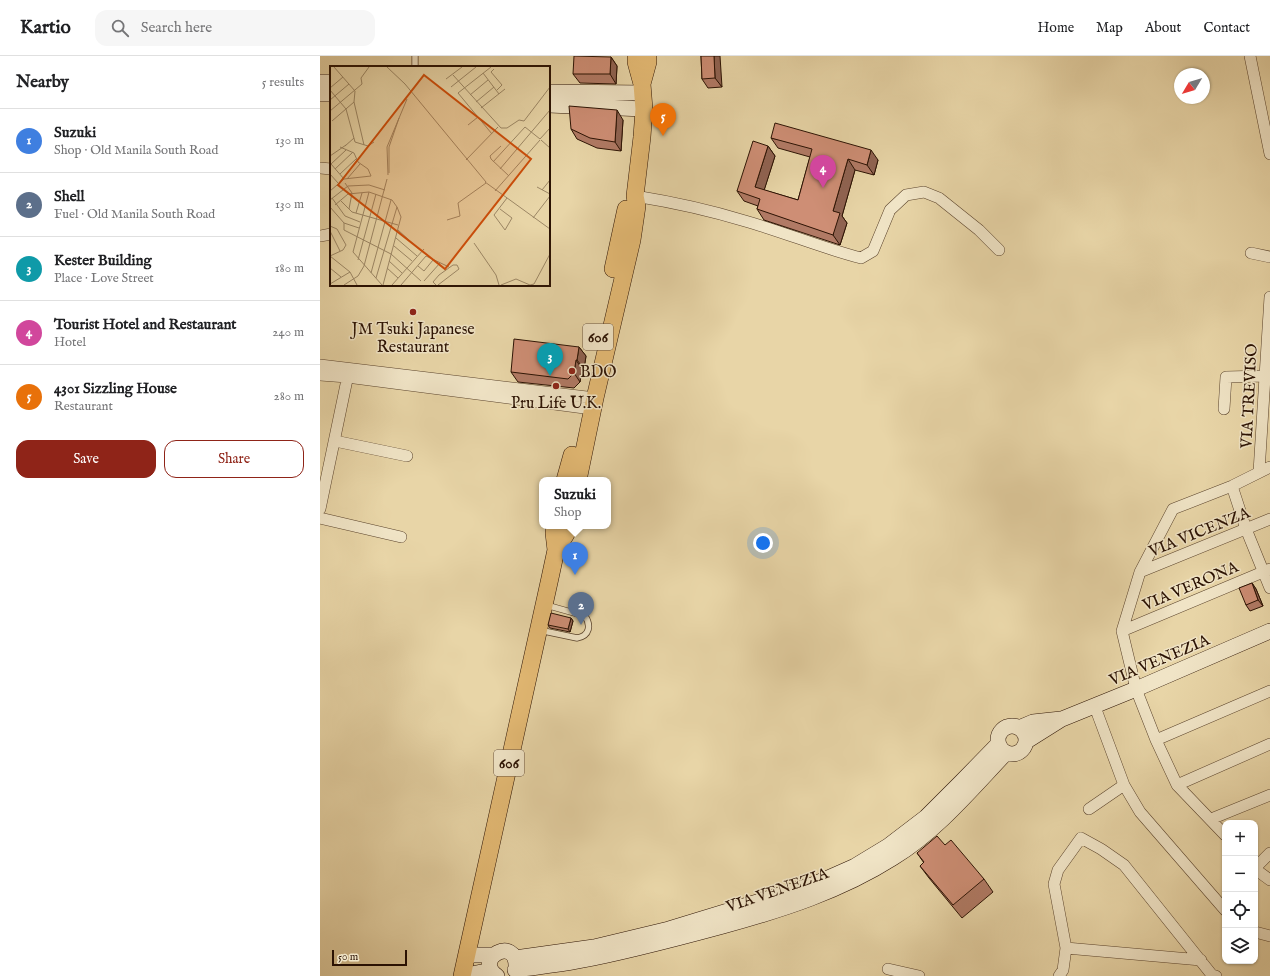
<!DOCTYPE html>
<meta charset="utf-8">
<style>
body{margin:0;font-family:"IM FELL English",serif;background:#f6f6f6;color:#202124}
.controls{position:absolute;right:12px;bottom:12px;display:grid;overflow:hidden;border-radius:8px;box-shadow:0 1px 3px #0004}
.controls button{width:36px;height:36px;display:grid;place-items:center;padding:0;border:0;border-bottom:1px solid #e0e0e0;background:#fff;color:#202124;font:20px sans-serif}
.compass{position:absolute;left:854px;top:12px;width:36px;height:36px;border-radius:50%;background:#fff;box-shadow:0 1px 3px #0004;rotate:232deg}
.scale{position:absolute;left:12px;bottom:10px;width:75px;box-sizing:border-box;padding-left:4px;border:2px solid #2b1203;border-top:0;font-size:11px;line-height:14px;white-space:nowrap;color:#2b1203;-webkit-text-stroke:3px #f0e4c6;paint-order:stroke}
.you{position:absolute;left:443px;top:487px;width:14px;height:14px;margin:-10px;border:3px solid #fff;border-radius:50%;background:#1a73e8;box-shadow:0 0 0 6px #1a73e833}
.badge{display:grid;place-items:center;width:26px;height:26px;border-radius:50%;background:#8f2418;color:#fff;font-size:13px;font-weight:700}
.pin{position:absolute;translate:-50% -33px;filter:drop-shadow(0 1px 2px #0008)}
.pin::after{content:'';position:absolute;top:21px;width:14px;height:12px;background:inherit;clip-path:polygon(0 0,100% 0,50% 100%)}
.popup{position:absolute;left:219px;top:421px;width:72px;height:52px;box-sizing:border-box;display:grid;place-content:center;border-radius:8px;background:#fff;filter:drop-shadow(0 1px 3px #0005);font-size:13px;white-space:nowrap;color:#757577}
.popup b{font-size:15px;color:#202124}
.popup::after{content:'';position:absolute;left:50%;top:100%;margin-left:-8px;border:8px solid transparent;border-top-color:#fff}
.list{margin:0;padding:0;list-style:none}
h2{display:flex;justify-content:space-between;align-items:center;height:52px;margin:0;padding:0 16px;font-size:17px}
h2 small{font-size:13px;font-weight:400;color:#757577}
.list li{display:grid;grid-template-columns:26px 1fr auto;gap:12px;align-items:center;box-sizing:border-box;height:64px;padding:0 16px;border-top:1px solid #e0e0e0}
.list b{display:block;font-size:15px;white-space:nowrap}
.list p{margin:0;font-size:13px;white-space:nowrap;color:#757577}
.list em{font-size:13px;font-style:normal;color:#757577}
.actions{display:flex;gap:8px;padding:12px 16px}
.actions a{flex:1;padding:9px 0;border:1px solid #8f2418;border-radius:12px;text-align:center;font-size:14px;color:#8f2418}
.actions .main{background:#8f2418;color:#fff}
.icon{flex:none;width:22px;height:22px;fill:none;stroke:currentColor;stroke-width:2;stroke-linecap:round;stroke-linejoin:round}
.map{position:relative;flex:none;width:950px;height:920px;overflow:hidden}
header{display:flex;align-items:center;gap:24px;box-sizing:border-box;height:56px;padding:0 20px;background:#fff;border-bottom:1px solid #e0e0e0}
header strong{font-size:19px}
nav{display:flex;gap:22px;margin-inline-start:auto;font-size:14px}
.search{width:280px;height:36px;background:#f6f6f6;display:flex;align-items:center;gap:10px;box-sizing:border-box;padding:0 14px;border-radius:12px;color:#757577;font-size:15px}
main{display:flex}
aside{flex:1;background:#fff}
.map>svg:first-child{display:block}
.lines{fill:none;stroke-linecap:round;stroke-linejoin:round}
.lane-casing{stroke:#5a432c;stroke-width:7}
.street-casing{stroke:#5a432c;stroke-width:12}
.secondary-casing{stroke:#2b1203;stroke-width:16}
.primary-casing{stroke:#2b1203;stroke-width:18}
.lane{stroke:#f0e4c6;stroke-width:5.5}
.street{stroke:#f0e4c6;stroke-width:11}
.secondary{stroke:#f0e4c6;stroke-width:15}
.primary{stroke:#e4ba74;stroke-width:17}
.wall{fill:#b17a65;stroke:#2b1203}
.shaded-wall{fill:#906352;stroke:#2b1203}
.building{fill:#ce8e75;stroke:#2b1203}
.poi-dot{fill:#8f2418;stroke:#f0e4c6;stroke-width:1.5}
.labels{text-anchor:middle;stroke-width:3;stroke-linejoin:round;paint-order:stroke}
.shield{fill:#f0e4c6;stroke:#66513e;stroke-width:1}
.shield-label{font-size:15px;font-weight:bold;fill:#2b1203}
.poi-label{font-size:16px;fill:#2b1203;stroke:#f0e4c6}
.street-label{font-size:16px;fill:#2b1203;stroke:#f0e4c6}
.inset-road{fill:none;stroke:#9c8765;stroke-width:1}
.view{fill:#cc4e0b;fill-opacity:0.15;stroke:#cc4e0b;stroke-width:2}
.inset-edge{fill:none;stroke:#2b1203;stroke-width:2}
</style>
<header>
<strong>Kartio</strong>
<div class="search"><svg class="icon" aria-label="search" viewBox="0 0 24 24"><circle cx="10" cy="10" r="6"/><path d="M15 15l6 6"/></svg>Search here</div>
<nav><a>Home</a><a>Map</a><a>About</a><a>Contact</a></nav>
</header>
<main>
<aside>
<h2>Nearby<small>5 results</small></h2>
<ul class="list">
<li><span class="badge" style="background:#3f7fe0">1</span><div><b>Suzuki</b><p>Shop · Old Manila South Road</p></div><em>130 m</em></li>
<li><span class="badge" style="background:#5c6f8a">2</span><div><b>Shell</b><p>Fuel · Old Manila South Road</p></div><em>130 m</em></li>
<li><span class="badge" style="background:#0f9aa8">3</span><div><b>Kester Building</b><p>Place · Love Street</p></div><em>180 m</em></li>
<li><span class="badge" style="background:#d1479c">4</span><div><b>Tourist Hotel and Restaurant</b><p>Hotel</p></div><em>240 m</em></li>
<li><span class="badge" style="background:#e8710a">5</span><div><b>4301 Sizzling House</b><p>Restaurant</p></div><em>280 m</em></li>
</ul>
<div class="actions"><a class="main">Save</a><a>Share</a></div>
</aside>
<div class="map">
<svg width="950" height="920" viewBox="0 0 950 920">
<rect width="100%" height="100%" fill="#e8d5a7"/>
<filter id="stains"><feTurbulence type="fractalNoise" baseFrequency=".005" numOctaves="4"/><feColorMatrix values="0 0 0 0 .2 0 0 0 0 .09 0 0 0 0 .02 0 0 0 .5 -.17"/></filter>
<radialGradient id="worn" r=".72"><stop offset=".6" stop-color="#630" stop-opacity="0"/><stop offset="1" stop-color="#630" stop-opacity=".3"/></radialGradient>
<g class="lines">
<defs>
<path id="lane" d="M95,11V0
M219,574L257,582C270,580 271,569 265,560L226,549"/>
<path id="street" d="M930,0L950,98
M0,112L11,113
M315,140C352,146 389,154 425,165C464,176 502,192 541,202L553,195L570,154L586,139L604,136L619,142L659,174L679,194
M0,180L11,178
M931,197L950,201
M0,309L275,342
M0,319L27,321L272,353
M904,353L906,321L945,320
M15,385L87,400
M939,416L950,241
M912,430L926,473L950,532
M0,453L29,314
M0,462L81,481
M820,516L950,463
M802,575L950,513
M775,651L804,729L820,756L905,854
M836,684L950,635
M857,729L950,688
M769,753L804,729
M891,763L950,739
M905,779L857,729L836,684L816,633L802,575L820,516L853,453L912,430L950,411
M935,812L950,797
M935,813L950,824
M935,876L950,880
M746,892L881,904
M568,913L599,920
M739,920L743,914L746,892L734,828L738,814L761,782L781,793L804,809L892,919L896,920"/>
<path id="secondary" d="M0,26H11
M229,36L323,37
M0,38H11
M229,49L324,53
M678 684a14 14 0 1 1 28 0a14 14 0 1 1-28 0Z
M699,672L713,666L741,663
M707,685L742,663L816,633L950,575
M147,899H174
M195,902L274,891L349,873L492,829L535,810L568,790L606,761L641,726L678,688
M195,914C216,911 238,909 258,905C307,896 355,883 403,870C462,854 521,835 573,802C617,775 651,734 686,697
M142,920L171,914
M177,920C152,902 197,879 196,911"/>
<path id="primary" d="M322,28L328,6V0
M293,213L306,153
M245,424L252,399
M258,424L275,342L312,184L317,150L315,140L322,81L324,53L322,28L316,6V0
M236,494L246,478L248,470
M142,920L230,522L236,494L234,477L235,470"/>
</defs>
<use href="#lane" class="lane-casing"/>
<use href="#street" class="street-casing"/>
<use href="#secondary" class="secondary-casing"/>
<use href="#primary" class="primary-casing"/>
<use href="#lane" class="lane"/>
<use href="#street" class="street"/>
<use href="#secondary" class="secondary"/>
<use href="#primary" class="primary"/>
</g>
<path class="wall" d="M381,0L402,31L388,32L382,23Z
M291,1L297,10L296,28L260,27L253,18Z
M303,64L301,95L277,92L257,83L251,73Z
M451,82L558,104L554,119L535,114L522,160L527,167L520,189L444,164L437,153L438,150L424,145L417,135L448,90L455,100L444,134L478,144L490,101L458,92Z
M259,291L266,300L264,313H262L260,326L254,332L198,326L191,316Z
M932,527L936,533L943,550L930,555L926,549Z
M251,562L253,565L250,576L230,572L228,569Z
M625,789L664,823L673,836L642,862L609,822L600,810L604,807L597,797Z"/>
<path class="shaded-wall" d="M394,0H400L402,31L395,22Z
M291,1L297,10L296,28L290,18Z
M297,54L303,64L301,95L295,86Z
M448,90L455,100L442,141L435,131Z
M551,94L558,104L554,119L547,109Z
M528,103L535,114L522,160L527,167L520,189L513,179V155Z
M259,291L266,300L264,313L257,304Z
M256,304L262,313L260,326L254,317Z
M932,527L936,533L943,550L938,544Z
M251,562L253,565L250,576L248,573Z"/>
<path class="building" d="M254,0L291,1L290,18H253Z
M381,0H394L395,22L382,23Z
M249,50L297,54L295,86L270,82L251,73Z
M455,67L551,94L547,109L528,103L513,155L520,157L513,179L437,153L440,143L417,135L433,85L448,90L435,131L478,144L492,93L451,82Z
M194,283L259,291L257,304H256L254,317L248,323L191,316Z
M932,527L938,544L926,549L919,532Z
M231,557L251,562L248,573L228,569Z
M617,780L625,789L631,784L664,823L633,849L600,810L604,806L597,797Z"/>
<g class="poi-dot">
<circle cx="93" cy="256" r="4"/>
<circle cx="252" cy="315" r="4"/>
<circle cx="236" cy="330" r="4"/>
</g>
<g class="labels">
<g class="shield">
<rect x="263" y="268" width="30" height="26" rx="3"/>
<rect x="174" y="694" width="30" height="26" rx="3"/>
</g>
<g class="shield-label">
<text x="278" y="286">606</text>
<text x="189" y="712">606</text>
</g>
<g class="poi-label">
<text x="93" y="278">JM Tsuki Japanese<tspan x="93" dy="18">Restaurant</tspan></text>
<text x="260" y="321" text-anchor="start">BDO</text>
<text x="236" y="352">Pru Life U.K.</text>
</g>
<g class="street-label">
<text transform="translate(928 340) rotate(-87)" y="6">VIA TREVISO</text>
<text transform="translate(879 475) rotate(-22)" y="6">VIA VICENZA</text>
<text transform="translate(870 529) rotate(-23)" y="6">VIA VERONA</text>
<text transform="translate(839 603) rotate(-23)" y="6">VIA VENEZIA</text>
<text transform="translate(457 833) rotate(-19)" y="6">VIA VENEZIA</text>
</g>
</g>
<g transform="translate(10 10)">
<rect width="220" height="220" fill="#e8d5a7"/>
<path class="inset-road" d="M4,1L25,25L24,36L34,79M57,1L75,18L156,116M161,1L128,27L162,68M164,3L161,6L172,19L167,24M153,7L169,28M123,9L171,62H177L189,54L194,55L220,21M116,13L132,1M121,21L146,1M0,22L13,11M0,24L16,43L25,76L38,80L44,76M140,29L158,14M0,34L19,18M146,36L164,21M151,42L175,23M0,45L32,18L31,12L39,1M2,55L24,36M138,59L148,51M210,73L220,62M211,74L220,82M15,80L24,72M171,80L160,90L161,93L179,110M0,90L16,79M136,94L168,61M163,96L195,61L210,73M1,98L16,84M1,98L14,113M5,103L23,86M170,103L220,44M59,107V81L69,52M0,108L8,117M10,108L26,93M58,109L57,81L77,33M17,113L30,98M155,116L220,163M15,117L22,127L19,143M207,121L220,128M212,124L220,114M0,125L14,113L41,110L38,103L28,96L24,87L10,81M165,125L210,74M39,126L23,186L52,219M2,132L15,150L30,156M0,134L18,120L39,119L55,124M11,135L22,146L68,159M5,139L18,128L39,126L62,134L67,141L71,151L53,219M0,141L14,157L29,162M170,143L182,152L175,164L164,149L177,132M26,147L32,127M203,152L220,130M117,154L130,150L128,137L156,117M14,157V164L61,188L91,215M0,160L7,163L16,179L13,184L0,190M68,164L91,185M0,165L10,185M66,172L87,190M144,177L166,209L169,219M64,180L82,195M0,190L20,206L27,219M28,194L46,128M59,195L72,207M88,200L94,205L103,194M0,202L11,211M57,202L68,212M41,207L61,134M46,212L67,141M94,215L110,197M0,218L20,206M14,219L28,210L34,200L57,113M62,219L94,183M71,219L96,190L119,201M106,219L103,216L109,209L123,199H127L129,203L108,219M171,219L186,213L200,219L204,218L220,188"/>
<path class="view" d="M94,9L201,93L115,203L8,119Z"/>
<rect width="220" height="220" class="inset-edge"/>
</g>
<rect width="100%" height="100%" filter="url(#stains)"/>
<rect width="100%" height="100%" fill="url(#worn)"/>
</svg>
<div class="controls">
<button>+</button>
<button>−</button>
<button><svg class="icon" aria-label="locate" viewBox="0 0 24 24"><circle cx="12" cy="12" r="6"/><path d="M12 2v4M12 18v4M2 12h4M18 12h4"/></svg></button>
<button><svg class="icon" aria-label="layers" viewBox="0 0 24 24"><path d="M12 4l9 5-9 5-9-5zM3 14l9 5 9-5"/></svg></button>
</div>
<svg class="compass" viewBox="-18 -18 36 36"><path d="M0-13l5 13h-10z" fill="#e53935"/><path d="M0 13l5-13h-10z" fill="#757577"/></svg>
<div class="scale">50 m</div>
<div class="you"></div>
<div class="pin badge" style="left:255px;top:519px;background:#3f7fe0">1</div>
<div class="popup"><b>Suzuki</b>Shop</div>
<div class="pin badge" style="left:261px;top:569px;background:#5c6f8a">2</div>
<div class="pin badge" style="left:230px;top:320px;background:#0f9aa8">3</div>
<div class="pin badge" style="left:503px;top:132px;background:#d1479c">4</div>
<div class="pin badge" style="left:343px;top:80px;background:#e8710a">5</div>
</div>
</main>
